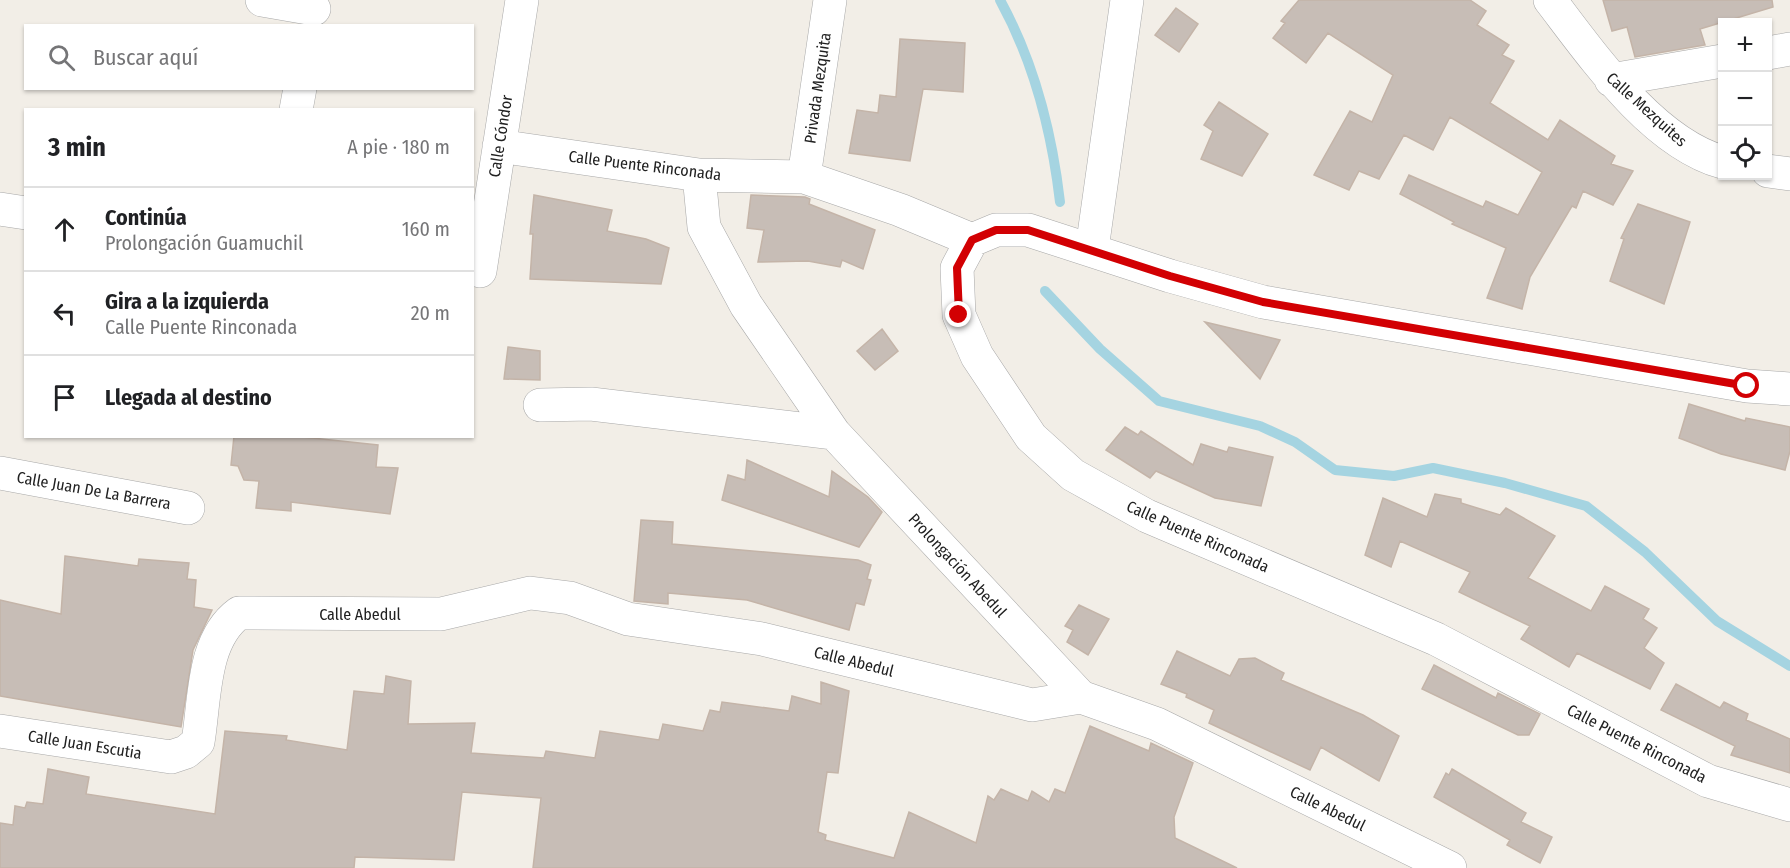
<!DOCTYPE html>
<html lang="es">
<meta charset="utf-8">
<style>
body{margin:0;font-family:"Fira Sans Condensed",sans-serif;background:#f6f6f6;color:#202124}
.controls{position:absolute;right:18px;top:18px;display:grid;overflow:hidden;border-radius:0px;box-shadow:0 2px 4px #0004}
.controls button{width:54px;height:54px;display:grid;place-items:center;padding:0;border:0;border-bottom:2px solid #e0e0e0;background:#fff;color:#202124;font:30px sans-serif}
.stop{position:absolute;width:18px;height:18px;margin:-14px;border:4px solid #d20003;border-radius:50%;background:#fff}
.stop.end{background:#d20003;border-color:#fff;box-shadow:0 2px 6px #0008}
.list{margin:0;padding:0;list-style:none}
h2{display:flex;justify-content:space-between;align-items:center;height:78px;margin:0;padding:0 24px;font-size:26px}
h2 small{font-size:20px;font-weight:400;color:#757577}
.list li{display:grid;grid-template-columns:39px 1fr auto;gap:18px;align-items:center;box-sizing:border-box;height:84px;padding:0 24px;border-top:2px solid #e0e0e0}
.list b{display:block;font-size:22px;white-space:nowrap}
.list p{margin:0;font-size:20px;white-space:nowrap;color:#757577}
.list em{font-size:20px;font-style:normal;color:#757577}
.icon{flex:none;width:33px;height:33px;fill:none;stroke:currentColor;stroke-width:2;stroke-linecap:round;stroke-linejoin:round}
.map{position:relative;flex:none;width:1790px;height:868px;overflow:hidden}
.search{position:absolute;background:#fff;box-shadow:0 2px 4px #0004;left:24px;top:24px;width:450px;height:66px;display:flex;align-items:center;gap:15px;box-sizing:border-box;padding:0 21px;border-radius:0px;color:#757577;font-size:22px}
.panel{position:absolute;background:#fff;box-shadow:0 2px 4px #0004;left:24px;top:108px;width:450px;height:330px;border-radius:0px}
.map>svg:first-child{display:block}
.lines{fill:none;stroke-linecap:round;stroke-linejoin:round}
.stream{stroke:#a5d4e1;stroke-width:10}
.building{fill:#c7bdb6;stroke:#c4b4a8;stroke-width:1.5}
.minor-casing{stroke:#a8a8a8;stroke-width:34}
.tertiary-casing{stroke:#a8a8a8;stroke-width:34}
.minor{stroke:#fff;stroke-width:33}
.tertiary{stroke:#fff;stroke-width:33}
.route{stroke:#d20003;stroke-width:8}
.labels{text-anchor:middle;stroke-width:6;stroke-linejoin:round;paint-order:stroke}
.street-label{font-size:16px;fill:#212121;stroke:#fff}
</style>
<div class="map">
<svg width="1790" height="868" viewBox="0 0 1790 868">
<rect width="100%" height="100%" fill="#f2eee7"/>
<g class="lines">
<path class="stream" d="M1000,0C1034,62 1052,133 1060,202
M1045,291L1100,349L1159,401L1260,426L1295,442L1335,470L1394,476L1433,468L1505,483L1586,506L1645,552L1717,621L1790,666"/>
</g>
<path class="building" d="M1299,0H1470L1486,11L1477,25L1509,45L1502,55L1514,61L1490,103L1548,140L1560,120L1615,156L1611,164L1633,171L1613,205L1583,191L1576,208L1572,206L1530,277L1522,309L1487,298L1506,248L1452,224L1454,222L1400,194L1409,175L1483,207L1486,201L1518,215L1542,172L1450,117L1433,150L1404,135L1379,179L1359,171L1349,190L1314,175L1350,111L1372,122L1393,75L1328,33L1306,63L1273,38L1285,23L1281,21Z
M1603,0H1772L1773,7L1700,29L1705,45L1635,57L1627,27L1612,31Z
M1176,8L1198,24L1179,52L1155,35Z
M900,39L965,43L963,92L923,89L910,161L849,153L857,110L878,113L880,95L896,97Z
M1219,102L1268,134L1242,176L1201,159L1213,131L1204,125Z
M534,195L612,210L607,231L646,239L669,248L661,284L530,279L533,234H530Z
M751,195L805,197L810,199L809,204L875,230L863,269L842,260L840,267L808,261L758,262L764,230L747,228Z
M1638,204L1690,222L1664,304L1610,281L1624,239L1621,238Z
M1205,322L1280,340L1260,379Z
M882,329L898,351L875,370L857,351Z
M508,347L540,351V380L504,379Z
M1689,404L1745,421L1746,418L1790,427V451L1785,470L1721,454L1679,438Z
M1125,427L1138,435L1141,431L1193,465L1201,444L1227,452L1229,447L1273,457L1261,506L1215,498L1156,471L1150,478L1106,450Z
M234,436H293L378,445L376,467L398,468L390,514L291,502V511L256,508L259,481L244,480L238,466L231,465Z
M747,460L829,497L832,471L868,497L882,512L859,547L722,500L728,475L745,480Z
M1435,494L1461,499V503L1500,515L1506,508L1555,536L1528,578L1591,611L1605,586L1649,609L1643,619L1657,628L1644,648L1664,663L1650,689L1577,653L1569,667L1521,639L1530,626L1459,592L1470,572L1400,541L1391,567L1365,555L1383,498L1427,517Z
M641,520L673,522L672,544L858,560L871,565L867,579L871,580L864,605L856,603L849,630L747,600L668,593V604L634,601Z
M65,556L138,566L139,559L189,563L187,579L196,580L194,607L212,610L193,650L181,727L0,696V600L61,614Z
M1079,605L1109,619L1088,655L1067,642L1073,630L1065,626Z
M1177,651L1230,676L1239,659L1255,658L1284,673L1281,680L1363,715L1399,736L1379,781L1321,747L1310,770L1209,723L1214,710L1186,697L1187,694L1161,684Z
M1434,665L1496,698L1498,693L1540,714L1529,735H1518L1422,689Z
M386,676L411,681L408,724L475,723L471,753L544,758L546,751L595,758L600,731L659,740L663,724L703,731L710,710L720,712L722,702L789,711L792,696L821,704V682L849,691L838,773L827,772L818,832L826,835L825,840L894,858L909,812L976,843L988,796L994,800L1001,789L1028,801L1032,791L1049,802L1055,789L1065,793L1090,726L1149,751L1151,743L1193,763L1174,817L1175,838L1237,868H533L541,798L462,792L454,860L355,857L354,868H0V823L13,825L15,806L25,808L27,802L43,804L48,769L89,777L86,794L215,814L225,731L287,736L286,740L347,750L354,691L384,694Z
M1676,684L1720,708L1724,702L1748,714L1746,720L1790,739V773L1731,755L1735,746L1661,710Z
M1452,769L1526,813L1521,822L1552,837L1540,863L1507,845L1510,840L1434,797L1446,773L1449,775Z"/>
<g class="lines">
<defs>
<path id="minor" d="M262,0L314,9
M1550,0C1593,56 1652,142 1722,162
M1768,53L1790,49
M1611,80L1722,61
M296,110L300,88
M499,146L699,175L804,177L900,210L972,240
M1768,171L1790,174
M699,175L704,227L746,305L834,433L1081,697
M804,177L830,0
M0,209L26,213
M1092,249L1127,0
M480,271L522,0
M540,405L591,404L834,433
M0,473L188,508
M0,731L171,757L186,752L198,742C205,700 202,640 239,613L441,614L530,593L570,598L628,619L762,639L1032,705L1081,697L1157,724L1450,868"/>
<path id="tertiary" d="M1790,389L1747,386L1263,302L1170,276L1028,230H996L972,240L957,268L959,315L977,356L1031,437L1073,475L1147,516L1436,639L1708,781L1790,805"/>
</defs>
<use href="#minor" class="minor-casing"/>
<use href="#tertiary" class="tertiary-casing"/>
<use href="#minor" class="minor"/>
<use href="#tertiary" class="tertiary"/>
</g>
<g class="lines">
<path class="route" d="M959,315L957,268L972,240L996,230H1028L1170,276L1263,302L1747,386"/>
</g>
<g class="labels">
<g class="street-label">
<text transform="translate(817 88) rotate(-82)" y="6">Privada Mezquita</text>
<text transform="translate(1647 109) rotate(42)" y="6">Calle Mezquites</text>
<text transform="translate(500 136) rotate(-81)" y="6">Calle Cóndor</text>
<text transform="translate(645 165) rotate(7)" y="6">Calle Puente Rinconada</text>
<text transform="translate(94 490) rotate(10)" y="6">Calle Juan De La Barrera</text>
<text transform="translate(1198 536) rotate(24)" y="6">Calle Puente Rinconada</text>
<text transform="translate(958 565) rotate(47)" y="6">Prolongación Abedul</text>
<text x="360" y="620">Calle Abedul</text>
<text transform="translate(854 661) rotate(14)" y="6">Calle Abedul</text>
<text transform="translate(1637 743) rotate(27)" y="6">Calle Puente Rinconada</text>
<text transform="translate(85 744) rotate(9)" y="6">Calle Juan Escutia</text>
<text transform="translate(1328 808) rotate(26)" y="6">Calle Abedul</text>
</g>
</g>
</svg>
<div class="controls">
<button>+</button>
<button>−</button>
<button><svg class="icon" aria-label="locate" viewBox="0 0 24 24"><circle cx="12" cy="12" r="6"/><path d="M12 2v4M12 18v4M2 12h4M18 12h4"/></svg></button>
</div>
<div class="stop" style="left:1747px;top:386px"></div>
<div class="stop end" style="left:959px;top:315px"></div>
<div class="search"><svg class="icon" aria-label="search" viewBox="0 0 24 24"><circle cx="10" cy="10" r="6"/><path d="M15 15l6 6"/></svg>Buscar aquí</div>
<section class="panel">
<h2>3 min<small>A pie · 180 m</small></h2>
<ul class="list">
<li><svg class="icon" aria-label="ahead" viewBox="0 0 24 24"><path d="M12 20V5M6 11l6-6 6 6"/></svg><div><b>Continúa</b><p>Prolongación Guamuchil</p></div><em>160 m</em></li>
<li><svg class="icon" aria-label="left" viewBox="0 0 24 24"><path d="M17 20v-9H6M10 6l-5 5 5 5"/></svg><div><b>Gira a la izquierda</b><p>Calle Puente Rinconada</p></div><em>20 m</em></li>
<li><svg class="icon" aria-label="arrive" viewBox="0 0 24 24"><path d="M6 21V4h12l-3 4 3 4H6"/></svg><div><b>Llegada al destino</b></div></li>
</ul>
</section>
</div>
